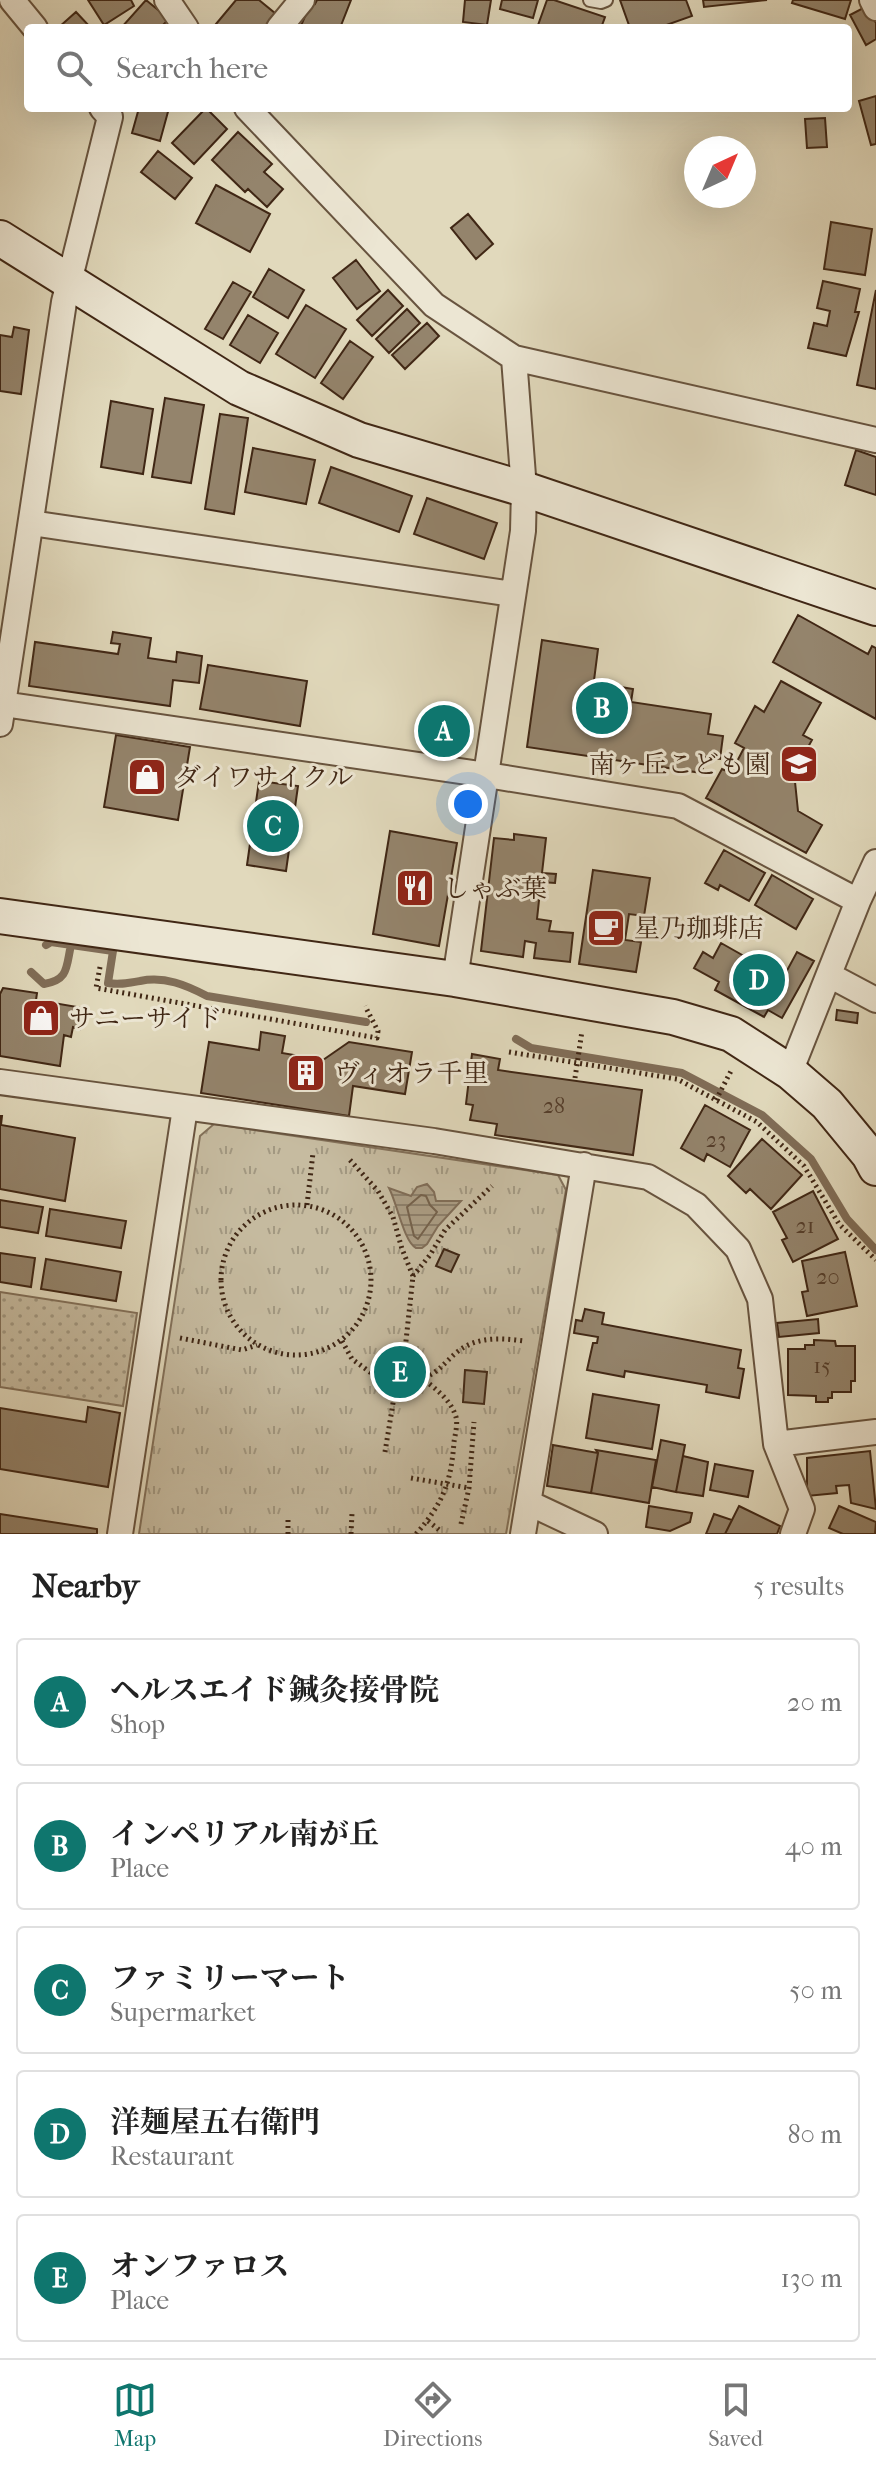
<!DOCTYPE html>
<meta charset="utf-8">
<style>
body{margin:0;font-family:"IM FELL French Canon","Noto Serif JP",serif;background:#f6f6f6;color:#222}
.compass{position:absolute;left:684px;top:136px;width:72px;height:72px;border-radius:50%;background:#fff;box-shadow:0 8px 32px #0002;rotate:44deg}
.you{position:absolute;left:468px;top:804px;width:28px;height:28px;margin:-20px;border:6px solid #fff;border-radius:50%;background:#1a73e8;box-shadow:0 0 0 12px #1a73e833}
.badge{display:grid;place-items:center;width:52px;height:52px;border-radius:50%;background:#0f766e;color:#fff;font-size:26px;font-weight:700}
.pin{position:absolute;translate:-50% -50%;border:4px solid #fff;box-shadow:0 2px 8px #0006}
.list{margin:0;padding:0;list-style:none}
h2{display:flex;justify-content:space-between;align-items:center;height:104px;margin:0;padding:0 32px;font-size:34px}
h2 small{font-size:26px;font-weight:400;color:#767676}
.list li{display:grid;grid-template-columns:52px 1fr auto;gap:24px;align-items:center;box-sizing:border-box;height:128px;margin:0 16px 16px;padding:0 16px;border:2px solid #e0e0e0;border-radius:8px}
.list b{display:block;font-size:30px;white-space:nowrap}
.list p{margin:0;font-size:26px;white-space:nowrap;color:#767676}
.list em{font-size:26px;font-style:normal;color:#767676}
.icon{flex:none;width:44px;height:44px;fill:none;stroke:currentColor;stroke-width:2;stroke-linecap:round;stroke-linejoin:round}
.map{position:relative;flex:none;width:876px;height:1534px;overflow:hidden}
.search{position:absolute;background:#fff;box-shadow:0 8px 32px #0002;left:24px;right:24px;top:24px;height:88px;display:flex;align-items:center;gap:20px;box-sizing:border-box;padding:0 28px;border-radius:8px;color:#767676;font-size:30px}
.sheet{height:824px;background:#fff}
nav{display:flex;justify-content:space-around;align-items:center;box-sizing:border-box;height:112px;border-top:2px solid #e0e0e0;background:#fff;font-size:22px;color:#767676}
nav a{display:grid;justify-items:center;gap:4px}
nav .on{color:#0f766e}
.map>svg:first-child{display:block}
.grass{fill:url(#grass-dots);stroke:#83715a;stroke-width:2}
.park{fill:url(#park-tufts);stroke:#83715a;stroke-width:2}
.water{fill:url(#water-rules);stroke:#806d57;stroke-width:2}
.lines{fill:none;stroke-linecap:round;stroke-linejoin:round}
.shore{stroke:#75624c;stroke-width:2}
.stream{stroke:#806d57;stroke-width:8}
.building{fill:#94846c;stroke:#402715;stroke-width:2}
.lane-casing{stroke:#68543f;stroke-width:16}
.street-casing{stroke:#68543f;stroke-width:28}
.secondary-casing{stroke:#402715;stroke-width:38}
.path{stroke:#402715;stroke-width:5;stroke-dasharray:2 4;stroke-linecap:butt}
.lane{stroke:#ece6d3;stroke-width:12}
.street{stroke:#ece6d3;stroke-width:24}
.secondary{stroke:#ece6d3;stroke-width:34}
.labels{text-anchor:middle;stroke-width:6;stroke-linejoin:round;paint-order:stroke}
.number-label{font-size:22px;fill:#553e2b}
.poi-label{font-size:26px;fill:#402715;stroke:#ece6d3;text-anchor:start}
</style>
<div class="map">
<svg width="876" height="1534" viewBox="0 0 876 1534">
<defs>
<pattern id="grass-dots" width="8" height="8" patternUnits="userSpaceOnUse" patternTransform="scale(2)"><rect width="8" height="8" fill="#c6bba0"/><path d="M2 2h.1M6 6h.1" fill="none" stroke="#a29881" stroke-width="1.8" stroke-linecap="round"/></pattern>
<pattern id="park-tufts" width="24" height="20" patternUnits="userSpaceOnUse" patternTransform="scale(2)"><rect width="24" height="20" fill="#c6bba0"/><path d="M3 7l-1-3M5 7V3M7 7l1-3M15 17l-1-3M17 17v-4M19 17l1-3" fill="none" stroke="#a29881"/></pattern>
<pattern id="water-rules" width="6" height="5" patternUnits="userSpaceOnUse" patternTransform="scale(2)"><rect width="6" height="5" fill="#aa9c83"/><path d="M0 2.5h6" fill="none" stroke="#8c7f6a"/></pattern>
</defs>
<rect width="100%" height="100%" fill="#e1d9bc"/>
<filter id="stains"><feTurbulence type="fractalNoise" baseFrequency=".0025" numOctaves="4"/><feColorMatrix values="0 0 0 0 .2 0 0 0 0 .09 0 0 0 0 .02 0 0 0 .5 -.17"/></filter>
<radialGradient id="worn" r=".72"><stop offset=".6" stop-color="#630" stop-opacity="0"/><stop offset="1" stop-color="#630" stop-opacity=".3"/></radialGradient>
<path class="grass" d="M0,1292L137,1313L123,1406L0,1387Z"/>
<path class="park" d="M214,1124L558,1175L566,1190L506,1534H139L200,1136Z"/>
<path class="water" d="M427,1184L434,1192L436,1201H461L438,1226L427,1244L422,1248H416C404,1242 397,1203 389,1188L411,1196L417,1187Z"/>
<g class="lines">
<path class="shore" d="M421,1195L426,1196L430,1205L437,1212L418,1239L414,1236L407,1207Z"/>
<path class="stream" d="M46,945L51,942L113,951L108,983C121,985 128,983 140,981C165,976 186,985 207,996L366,1022
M31,972L44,984C69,980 66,967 71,945
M516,1039L531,1048L682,1073L762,1115L811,1159L847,1219L876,1250"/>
</g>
<path class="building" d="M88,0H131L134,6L104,25Z
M146,0L169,19L160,28H121Z
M236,0H259L276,14L265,28H220L216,24Z
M317,0H351L340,28H300L311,2L315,4Z
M465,0H491L487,25L463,22Z
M502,0H538L533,18L500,9Z
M547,0H554L605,17L601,28H537Z
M620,0H686L692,16L658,28H630Z
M703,0H767L704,7Z
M793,0H851L845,19L792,3Z
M867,6L876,23V39L866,45L850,15Z
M76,12L91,28H58Z
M876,96V144L871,145L859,101Z
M139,108H169L160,141L132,133Z
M206,108L227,129L194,164L172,143Z
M825,118L827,147L807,148L805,119Z
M238,132L272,164L264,172L283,189L267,207L248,189L245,192L212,160Z
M158,151L192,178L175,199L141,172Z
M216,185L270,214L250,252L196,223Z
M468,214L493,244L476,259L451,228Z
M831,222L872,229L865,275L824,269Z
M356,260L380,291L357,309L333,278Z
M269,269L304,290L288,318L253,297Z
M823,281L860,289L855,312H859L846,356L808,348L814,323L827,326L830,311L817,308Z
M233,282L251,292L223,339L205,329Z
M388,290L403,306L372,336L357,320Z
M876,290V389L857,385Z
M306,305L346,329L315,378L276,354Z
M407,309L420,323L389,353L376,339Z
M248,315L278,333L260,363L230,345Z
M427,323L439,336L405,369L392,355Z
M14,327L29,330L21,394L0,391V335L12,337Z
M350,341L373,357L343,399L321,383Z
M165,398L204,405L191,483L152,477Z
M111,401L153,409L143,474L101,467Z
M220,414L248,418L234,514L205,509Z
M253,448L315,460L306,504L245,492Z
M856,450L876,457V495L845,485Z
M331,467L412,496L399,532L319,503Z
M427,498L497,523L484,559L414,534Z
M798,615L868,654L872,646L876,648V719L773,662Z
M113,632L151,638L148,658L176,662L177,652L202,656L199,683L173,680L170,706L29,686L35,642L118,654L120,644L111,643Z
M542,640L598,649L592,696L607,699L609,685L633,689L631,702L711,714L708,734L723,736L720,759L705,757L702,773L527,747Z
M208,665L307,681L300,726L200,709Z
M781,681L821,703L803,735L812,740L794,772L798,811L822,825L806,853L706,798L722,769L731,773L744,748L735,743L755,706L764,712Z
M425,711L468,718L463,751L420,745Z
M116,735L190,747L178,820L104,807Z
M259,781L298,786L286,871L247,865Z
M390,831L457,843L439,946L373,934Z
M514,834L546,838L542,873L556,874L555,883L541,882L537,919L551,921L549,931L573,933L570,962L534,958L536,943L525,941L523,957L481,951L494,838L514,840Z
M724,850L765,873L749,901L720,885L718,890L705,883Z
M593,870L650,878L644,916L629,914L625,940L641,942L636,972L579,964Z
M772,875L813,899L796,929L755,905Z
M721,943L783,978L797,952L814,961L782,1018L768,1010L764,1017L715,990L719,982L694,968L703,952L713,958Z
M3,988L37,993L36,1000L83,1008L80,1029L73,1027L71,1037L64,1035L60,1066L0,1056V994Z
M837,1010L858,1013L857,1023L836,1020Z
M261,1032L285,1036L282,1053L323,1060L349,1042L412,1052L405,1094L353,1086L349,1116L201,1093L209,1042L259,1050Z
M472,1054L500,1059L498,1070L642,1090L633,1155L495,1135L497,1124L470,1120L473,1105L466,1104Z
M705,1105L750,1130L730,1167L707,1154L704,1161L681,1148Z
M0,1116H2L1,1125L75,1138L65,1201L0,1189Z
M762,1139L802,1175L771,1209L750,1189L746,1193L728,1176Z
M813,1191L838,1239L793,1262L782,1240L787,1238L773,1212Z
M0,1200L43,1207L38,1233L0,1227Z
M50,1209L126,1221L121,1248L46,1236Z
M444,1249L459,1255L451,1272L436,1266Z
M845,1252L857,1306L807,1316L802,1292L808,1291L802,1261Z
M0,1253L35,1258L31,1287L0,1282Z
M46,1259L121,1272L116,1301L41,1289Z
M585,1309L604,1313L602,1324L741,1350L738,1368L744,1369L739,1398L706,1392L707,1385L625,1371L624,1377L587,1370L593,1343H597L598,1337L574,1333L576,1320L582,1321Z
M818,1319L819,1333L779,1337L777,1323Z
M814,1340L835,1341L836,1346H855V1381H851V1392H832V1398H828V1402H816V1396L788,1395V1349H805V1345H814Z
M465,1370L487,1372L484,1404L463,1402Z
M593,1394L659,1405L652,1449L586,1438Z
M88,1407L120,1413L108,1487L0,1469V1408L86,1422Z
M661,1440L685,1445L676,1492L652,1487Z
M553,1445L598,1453L591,1493L547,1486Z
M596,1450L656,1460L649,1503L591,1493L598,1453Z
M870,1451L876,1509L851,1503L849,1485L836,1486L837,1493L807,1496V1458Z
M683,1456L708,1462L703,1496L676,1492Z
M715,1464L753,1471L748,1497L710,1490Z
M649,1506L692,1513L690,1522L670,1531L646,1527Z
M739,1506L780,1526L777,1534H725Z
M839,1506L876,1522L875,1534H843L829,1528Z
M0,1514L97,1529V1534H0Z
M714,1514L732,1520L725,1534H706Z"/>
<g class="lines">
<defs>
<path id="lane" d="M590,0L601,2L606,0"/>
<path id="street" d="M12,0L35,28
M167,0L186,28
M872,0L876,8
M279,28L302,0
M247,108L434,305L514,358L876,440
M31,523L512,594
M3,704L487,775L678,806L858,901
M0,724L64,302L110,117L102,108
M829,975L876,1000
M455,979L523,531L524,489L514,358
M790,1072L858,901L876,862
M0,1082L434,1141L648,1177L696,1205L738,1249L760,1299L776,1444L802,1509L793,1534
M776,1444L876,1432
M529,1503L595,1534
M120,1534L185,1108
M523,1534L584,1165"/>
<path id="secondary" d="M0,238L239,388L359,440L524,489L876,608
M0,916L455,979L673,1017L731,1034L790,1072L827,1104L869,1155L876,1168"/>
</defs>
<use href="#lane" class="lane-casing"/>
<use href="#street" class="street-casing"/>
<use href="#secondary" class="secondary-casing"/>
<path class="path" d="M100,967L96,988L377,1038L378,1031L365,1006
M509,1052L677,1079L757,1122L804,1166L839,1224L876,1260
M575,1078L582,1031
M716,1100L732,1069
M350,1160L378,1191L393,1217L402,1249L413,1276L405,1350
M221 1280a75 75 0 1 1 150 0a75 75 0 1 1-150 0Z
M307,1205L313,1153
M413,1276L430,1255L445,1230L492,1186
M180,1338L242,1350L257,1345
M342,1341L352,1359L378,1378
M376 1373a23 23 0 1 1 46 0a23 23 0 1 1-46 0Z
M385,1452L394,1397
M411,1478L469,1488
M428,1521L442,1532
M461,1524L469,1488L474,1422
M288,1534V1520
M351,1534L352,1513
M416,1534C443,1503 451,1483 454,1442C455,1435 458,1424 456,1417C451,1400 436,1389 423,1379C442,1369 442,1365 457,1352C477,1336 501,1338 524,1341"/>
<use href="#lane" class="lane"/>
<use href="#street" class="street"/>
<use href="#secondary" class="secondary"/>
</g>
<defs>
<symbol id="school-square" viewBox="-11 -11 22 22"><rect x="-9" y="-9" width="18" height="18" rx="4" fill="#8f2418" stroke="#ece6d3"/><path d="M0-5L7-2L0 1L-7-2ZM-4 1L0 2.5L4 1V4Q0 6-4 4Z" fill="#fff"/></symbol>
<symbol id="shop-square" viewBox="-11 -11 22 22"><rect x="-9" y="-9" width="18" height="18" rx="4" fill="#8f2418" stroke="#ece6d3"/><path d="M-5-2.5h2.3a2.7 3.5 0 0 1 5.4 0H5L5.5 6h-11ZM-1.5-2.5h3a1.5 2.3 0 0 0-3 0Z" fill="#fff"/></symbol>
<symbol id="restaurant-square" viewBox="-11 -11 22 22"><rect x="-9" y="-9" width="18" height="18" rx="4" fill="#8f2418" stroke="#ece6d3"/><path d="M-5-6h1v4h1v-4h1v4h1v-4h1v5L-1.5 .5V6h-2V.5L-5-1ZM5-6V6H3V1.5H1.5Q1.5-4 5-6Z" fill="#fff"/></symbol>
<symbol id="cafe-square" viewBox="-11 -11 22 22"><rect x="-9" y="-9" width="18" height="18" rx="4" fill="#8f2418" stroke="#ece6d3"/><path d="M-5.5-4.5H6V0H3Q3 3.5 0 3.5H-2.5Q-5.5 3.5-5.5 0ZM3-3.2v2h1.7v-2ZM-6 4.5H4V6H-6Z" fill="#fff"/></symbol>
<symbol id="building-square" viewBox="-11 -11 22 22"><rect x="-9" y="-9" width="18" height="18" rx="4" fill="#8f2418" stroke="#ece6d3"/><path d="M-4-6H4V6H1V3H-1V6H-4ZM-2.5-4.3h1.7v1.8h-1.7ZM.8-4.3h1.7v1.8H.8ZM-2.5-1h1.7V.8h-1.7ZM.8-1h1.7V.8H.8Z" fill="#fff"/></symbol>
</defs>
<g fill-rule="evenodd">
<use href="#school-square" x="777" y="742" width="44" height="44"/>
<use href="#shop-square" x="125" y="755" width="44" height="44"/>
<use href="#restaurant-square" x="393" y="866" width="44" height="44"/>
<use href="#cafe-square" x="584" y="906" width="44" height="44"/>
<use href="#shop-square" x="19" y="996" width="44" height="44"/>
<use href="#building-square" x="284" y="1051" width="44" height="44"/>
</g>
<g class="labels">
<g class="number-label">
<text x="554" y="1113">28</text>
<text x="716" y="1147">23</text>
<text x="805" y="1233">21</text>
<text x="828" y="1284">20</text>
<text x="822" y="1373">15</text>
</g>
<g class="poi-label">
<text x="771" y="773" text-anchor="end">南ヶ丘こども園</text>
<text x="175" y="786">ダイワサイクル</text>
<text x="443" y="897">しゃぶ葉</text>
<text x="634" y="937">星乃珈琲店</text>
<text x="69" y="1027">サニーサイド</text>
<text x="334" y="1082">ヴィオラ千里</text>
</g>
</g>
<rect width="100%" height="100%" filter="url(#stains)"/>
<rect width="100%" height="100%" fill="url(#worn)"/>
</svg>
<svg class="compass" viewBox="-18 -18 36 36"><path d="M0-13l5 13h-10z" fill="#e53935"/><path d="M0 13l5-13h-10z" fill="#767676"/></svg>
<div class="you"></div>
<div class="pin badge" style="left:444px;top:731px">A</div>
<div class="pin badge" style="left:602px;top:708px">B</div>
<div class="pin badge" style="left:273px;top:826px">C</div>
<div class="pin badge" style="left:759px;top:980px">D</div>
<div class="pin badge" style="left:400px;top:1372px">E</div>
<div class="search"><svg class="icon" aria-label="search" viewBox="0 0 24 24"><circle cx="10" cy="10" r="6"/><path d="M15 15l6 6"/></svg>Search here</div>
</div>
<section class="sheet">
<h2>Nearby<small>5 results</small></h2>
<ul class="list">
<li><span class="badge">A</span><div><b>ヘルスエイド鍼灸接骨院</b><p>Shop</p></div><em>20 m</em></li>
<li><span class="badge">B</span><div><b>インペリアル南が丘</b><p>Place</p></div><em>40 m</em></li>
<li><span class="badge">C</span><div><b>ファミリーマート</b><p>Supermarket</p></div><em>50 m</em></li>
<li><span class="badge">D</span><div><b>洋麺屋五右衛門</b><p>Restaurant</p></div><em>80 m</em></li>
<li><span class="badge">E</span><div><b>オンファロス</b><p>Place</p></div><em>130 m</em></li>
</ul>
</section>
<nav>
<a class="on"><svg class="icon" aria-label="map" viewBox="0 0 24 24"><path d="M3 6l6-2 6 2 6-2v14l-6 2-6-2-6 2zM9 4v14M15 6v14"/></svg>Map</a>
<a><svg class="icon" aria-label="directions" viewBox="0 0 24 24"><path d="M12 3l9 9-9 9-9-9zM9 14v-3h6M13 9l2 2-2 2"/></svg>Directions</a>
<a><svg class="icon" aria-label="saved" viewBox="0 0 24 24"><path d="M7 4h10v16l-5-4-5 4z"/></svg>Saved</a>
</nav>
